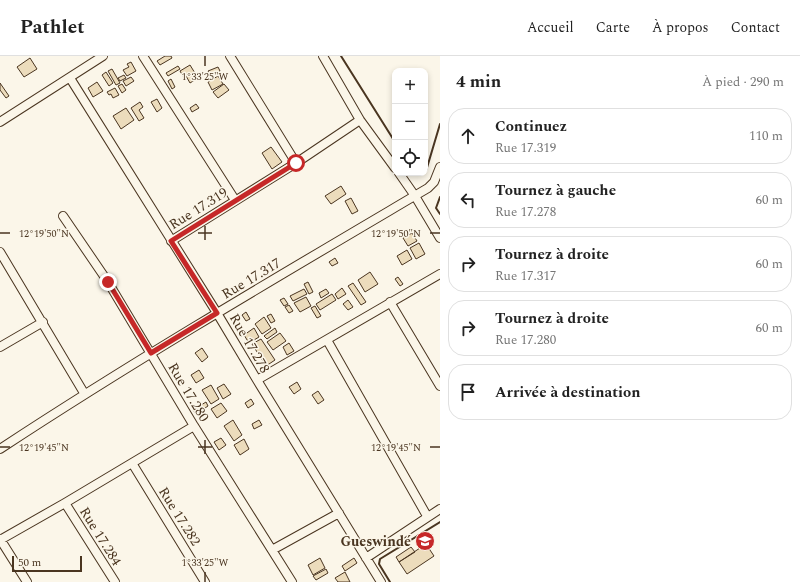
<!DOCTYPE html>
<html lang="fr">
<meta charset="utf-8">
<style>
body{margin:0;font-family:Spectral,serif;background:#f2f2f2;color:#222}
.controls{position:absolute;right:12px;top:12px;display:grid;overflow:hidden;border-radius:8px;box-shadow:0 2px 6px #0003}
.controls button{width:36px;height:36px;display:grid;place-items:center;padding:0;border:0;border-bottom:1px solid #e0e0e0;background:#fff;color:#222;font:20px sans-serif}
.scale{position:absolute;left:12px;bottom:10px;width:70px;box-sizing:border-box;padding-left:4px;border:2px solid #4a3520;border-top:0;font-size:11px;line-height:14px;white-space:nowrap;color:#4a3520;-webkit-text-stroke:3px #fbf6e9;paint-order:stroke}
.stop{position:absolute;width:12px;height:12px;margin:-9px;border:3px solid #c62828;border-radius:50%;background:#fff}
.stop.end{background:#c62828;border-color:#fff;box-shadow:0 1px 4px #0008}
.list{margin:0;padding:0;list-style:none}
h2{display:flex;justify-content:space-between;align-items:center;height:52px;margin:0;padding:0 16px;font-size:17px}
h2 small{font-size:13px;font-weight:400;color:#767676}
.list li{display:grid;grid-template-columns:26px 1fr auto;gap:12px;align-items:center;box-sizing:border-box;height:56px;margin:0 8px 8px;padding:0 8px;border:1px solid #e0e0e0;border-radius:16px}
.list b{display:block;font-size:15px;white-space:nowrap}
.list p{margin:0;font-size:13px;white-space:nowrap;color:#767676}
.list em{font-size:13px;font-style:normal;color:#767676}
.icon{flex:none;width:22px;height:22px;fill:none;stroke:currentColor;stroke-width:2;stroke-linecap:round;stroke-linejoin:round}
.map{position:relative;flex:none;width:440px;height:526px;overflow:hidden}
header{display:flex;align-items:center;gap:24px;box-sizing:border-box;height:56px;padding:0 20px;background:#fff;border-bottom:1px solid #e0e0e0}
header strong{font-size:19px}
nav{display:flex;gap:22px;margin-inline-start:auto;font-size:14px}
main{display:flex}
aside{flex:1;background:#fff}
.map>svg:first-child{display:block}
.building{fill:#ecdcbc;stroke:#4a3520}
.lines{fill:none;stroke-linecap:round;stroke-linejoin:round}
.minor-casing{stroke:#4a3520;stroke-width:10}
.minor{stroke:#fbf6e9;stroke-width:8}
.wall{stroke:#4a3520;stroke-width:2}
.route{stroke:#c62828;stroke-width:5}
.ticks{fill:none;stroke:#4a3520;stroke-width:1.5}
.labels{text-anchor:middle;stroke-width:3;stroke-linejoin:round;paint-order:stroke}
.street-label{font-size:14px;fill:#4a3520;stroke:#fbf6e9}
.poi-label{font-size:14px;font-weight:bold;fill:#4a3520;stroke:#fbf6e9;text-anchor:end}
.ticks-label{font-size:10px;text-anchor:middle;fill:#4a3520;stroke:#fbf6e9;stroke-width:3;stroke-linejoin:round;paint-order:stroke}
</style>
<header>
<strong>Pathlet</strong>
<nav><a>Accueil</a><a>Carte</a><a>À propos</a><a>Contact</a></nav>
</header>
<main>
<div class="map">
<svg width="440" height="526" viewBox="0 0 440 526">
<rect width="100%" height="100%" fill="#fbf6e9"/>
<path class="building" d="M165,0H171L172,2L160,9L157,5Z
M30,2L37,13L24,21L17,11Z
M131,6L136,15L127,20L123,14L129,11L127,8Z
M190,9L198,22L190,27L186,20L184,22L180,15Z
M178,10L180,13L168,20L166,17Z
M218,11L220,15L211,20L208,15Z
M112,13L120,27L116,29L108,15Z
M106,16L113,27L109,30L102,19Z
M124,19L126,22L120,25L118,22Z
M218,20L223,28L212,34L208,26Z
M131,21L134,25L126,30L123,25Z
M171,23L175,31L172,33L168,25Z
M97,26L103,35L93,41L88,32Z
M0,27L9,40L6,42L0,34Z
M122,28L126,34L122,37L118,30Z
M224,28L229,34L218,42L213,36Z
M115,32L119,39L113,42L111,38L109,39L107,36Z
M157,43L162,52L157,56L151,46Z
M140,46L143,51L139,54L144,62L139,65L131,52Z
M196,48L199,52L192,56L190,52Z
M126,52L134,64L121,73L113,60Z
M271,91L282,106L272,113L262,97Z
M341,130L346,138L331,148L325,140Z
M351,142L358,155L352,158L345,145Z
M412,177L417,185L408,190L403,182Z
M419,187L425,198L416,203L410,192Z
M407,194L412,203L402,209L397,200Z
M335,202L338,207L332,210L329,206Z
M370,216L378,228L365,236L358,224Z
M398,221L403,228L400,230L395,223Z
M308,226L313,236L309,238L304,228Z
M353,227L366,246L361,249L348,230Z
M342,232L346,238L338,243L335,238Z
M304,233L307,238L293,245L290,240Z
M326,233L329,237L321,242L319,237Z
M332,238L336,244L320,254L316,248Z
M306,241L311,250L300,256L294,247Z
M284,242L288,248L284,250L280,244Z
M348,244L353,251L348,254L343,248Z
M289,249L293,255L289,257L285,251Z
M315,250L321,260L317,262L311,252Z
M246,256L250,263L246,265L242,259Z
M271,258L275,265L271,267L267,260Z
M264,261L271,272L262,278L255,268Z
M254,272L259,281L249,287L244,279Z
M275,272L277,276L267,283L264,280Z
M280,277L286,285L273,294L267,286Z
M261,283L275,304L266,310L252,288Z
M289,287L294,295L287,299L283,291Z
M202,292L208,301L202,306L195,297Z
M199,314L204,322L196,327L191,319Z
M297,326L301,333L294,338L289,331Z
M224,328L231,338L223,343L217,332Z
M211,329L219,343L211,348L202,334Z
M318,335L324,344L318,348L312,339Z
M251,343L254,348L248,352L245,347Z
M206,346L208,350L196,358L193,354Z
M221,347L227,355L217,362L211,353Z
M233,364L242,379L234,385L224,370Z
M259,364L262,369L254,373L252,368Z
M221,382L226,389L219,394L214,386Z
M244,383L249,393L240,399L234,389Z
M426,488L434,500L407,518L399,506Z
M411,491L415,496L399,506L396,501Z
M320,502L325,512L313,519L308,509Z
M354,502L357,507L345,515L342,510Z
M326,513L328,517L316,524L313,520Z
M345,516L350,526H338L335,522Z"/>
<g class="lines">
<defs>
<path id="minor" d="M143,0L235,144
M230,0L296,107
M323,0L360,64L395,112
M70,22L217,257L257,324L381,526
M0,66L103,0
M399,117L415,140L440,182
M63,160L108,226L194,370L292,526
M171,185L296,107L360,64
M0,196L84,337
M390,246L440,330
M327,284L427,460
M0,291L43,266
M257,324L440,218
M0,393C140,301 284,217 428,132L434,126L440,111
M132,407L205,526
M65,447L115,526
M0,483L27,526
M0,484L65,447L194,370
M272,494L339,457
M366,502L440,453"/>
</defs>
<use href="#minor" class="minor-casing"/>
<use href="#minor" class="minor"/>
<path class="wall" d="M341,0L395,86
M425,115H426L440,68
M440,141L436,152L440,158
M390,526L379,508L380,503L440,466"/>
</g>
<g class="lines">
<path class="route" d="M108,226L151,297L217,257L171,185L296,107"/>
</g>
<path class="ticks" d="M205,0V10M205,170V184M0,177H10M198,177H212M430,177H440M205,384V398M0,391H10M198,391H212M430,391H440M205,516V526"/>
<defs>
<symbol id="school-disc" viewBox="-11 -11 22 22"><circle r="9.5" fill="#c62828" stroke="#fbf6e9"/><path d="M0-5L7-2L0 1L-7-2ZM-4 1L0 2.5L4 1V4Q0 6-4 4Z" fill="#fff"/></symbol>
</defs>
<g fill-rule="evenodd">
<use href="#school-disc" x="414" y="474" width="22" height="22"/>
</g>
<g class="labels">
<g class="street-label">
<text transform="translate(198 152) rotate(-32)" y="5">Rue 17.319</text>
<text transform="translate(251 222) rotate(-31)" y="5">Rue 17.317</text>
<text transform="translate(250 287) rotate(60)" y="5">Rue 17.278</text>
<text transform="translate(189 336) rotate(59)" y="5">Rue 17.280</text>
<text transform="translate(180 460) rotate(58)" y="5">Rue 17.282</text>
<text transform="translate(101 480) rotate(58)" y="5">Rue 17.284</text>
</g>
<g class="poi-label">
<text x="411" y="490">Gueswindé</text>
</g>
</g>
<g class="ticks-label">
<text x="205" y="24">1°33'25"W</text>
<text x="44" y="181">12°19'50"N</text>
<text x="396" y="181">12°19'50"N</text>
<text x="44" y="395">12°19'45"N</text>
<text x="396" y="395">12°19'45"N</text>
<text x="205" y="510">1°33'25"W</text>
</g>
</svg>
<div class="controls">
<button>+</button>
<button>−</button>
<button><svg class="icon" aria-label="locate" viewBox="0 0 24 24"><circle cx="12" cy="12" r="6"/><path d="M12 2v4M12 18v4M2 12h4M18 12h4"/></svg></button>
</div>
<div class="scale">50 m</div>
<div class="stop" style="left:296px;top:107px"></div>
<div class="stop end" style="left:108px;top:226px"></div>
</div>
<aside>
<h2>4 min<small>À pied · 290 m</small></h2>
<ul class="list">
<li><svg class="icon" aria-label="ahead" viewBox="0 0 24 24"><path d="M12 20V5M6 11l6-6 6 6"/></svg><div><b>Continuez</b><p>Rue 17.319</p></div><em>110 m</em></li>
<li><svg class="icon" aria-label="left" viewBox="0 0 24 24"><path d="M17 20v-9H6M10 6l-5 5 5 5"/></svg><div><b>Tournez à gauche</b><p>Rue 17.278</p></div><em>60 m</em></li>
<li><svg class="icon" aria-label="right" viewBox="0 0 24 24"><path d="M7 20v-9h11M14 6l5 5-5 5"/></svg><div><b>Tournez à droite</b><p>Rue 17.317</p></div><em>60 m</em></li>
<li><svg class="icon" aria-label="right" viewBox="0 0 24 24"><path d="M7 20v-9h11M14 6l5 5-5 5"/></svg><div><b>Tournez à droite</b><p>Rue 17.280</p></div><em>60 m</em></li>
<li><svg class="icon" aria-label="arrive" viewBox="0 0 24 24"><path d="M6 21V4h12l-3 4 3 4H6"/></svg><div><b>Arrivée à destination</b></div></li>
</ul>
</aside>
</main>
